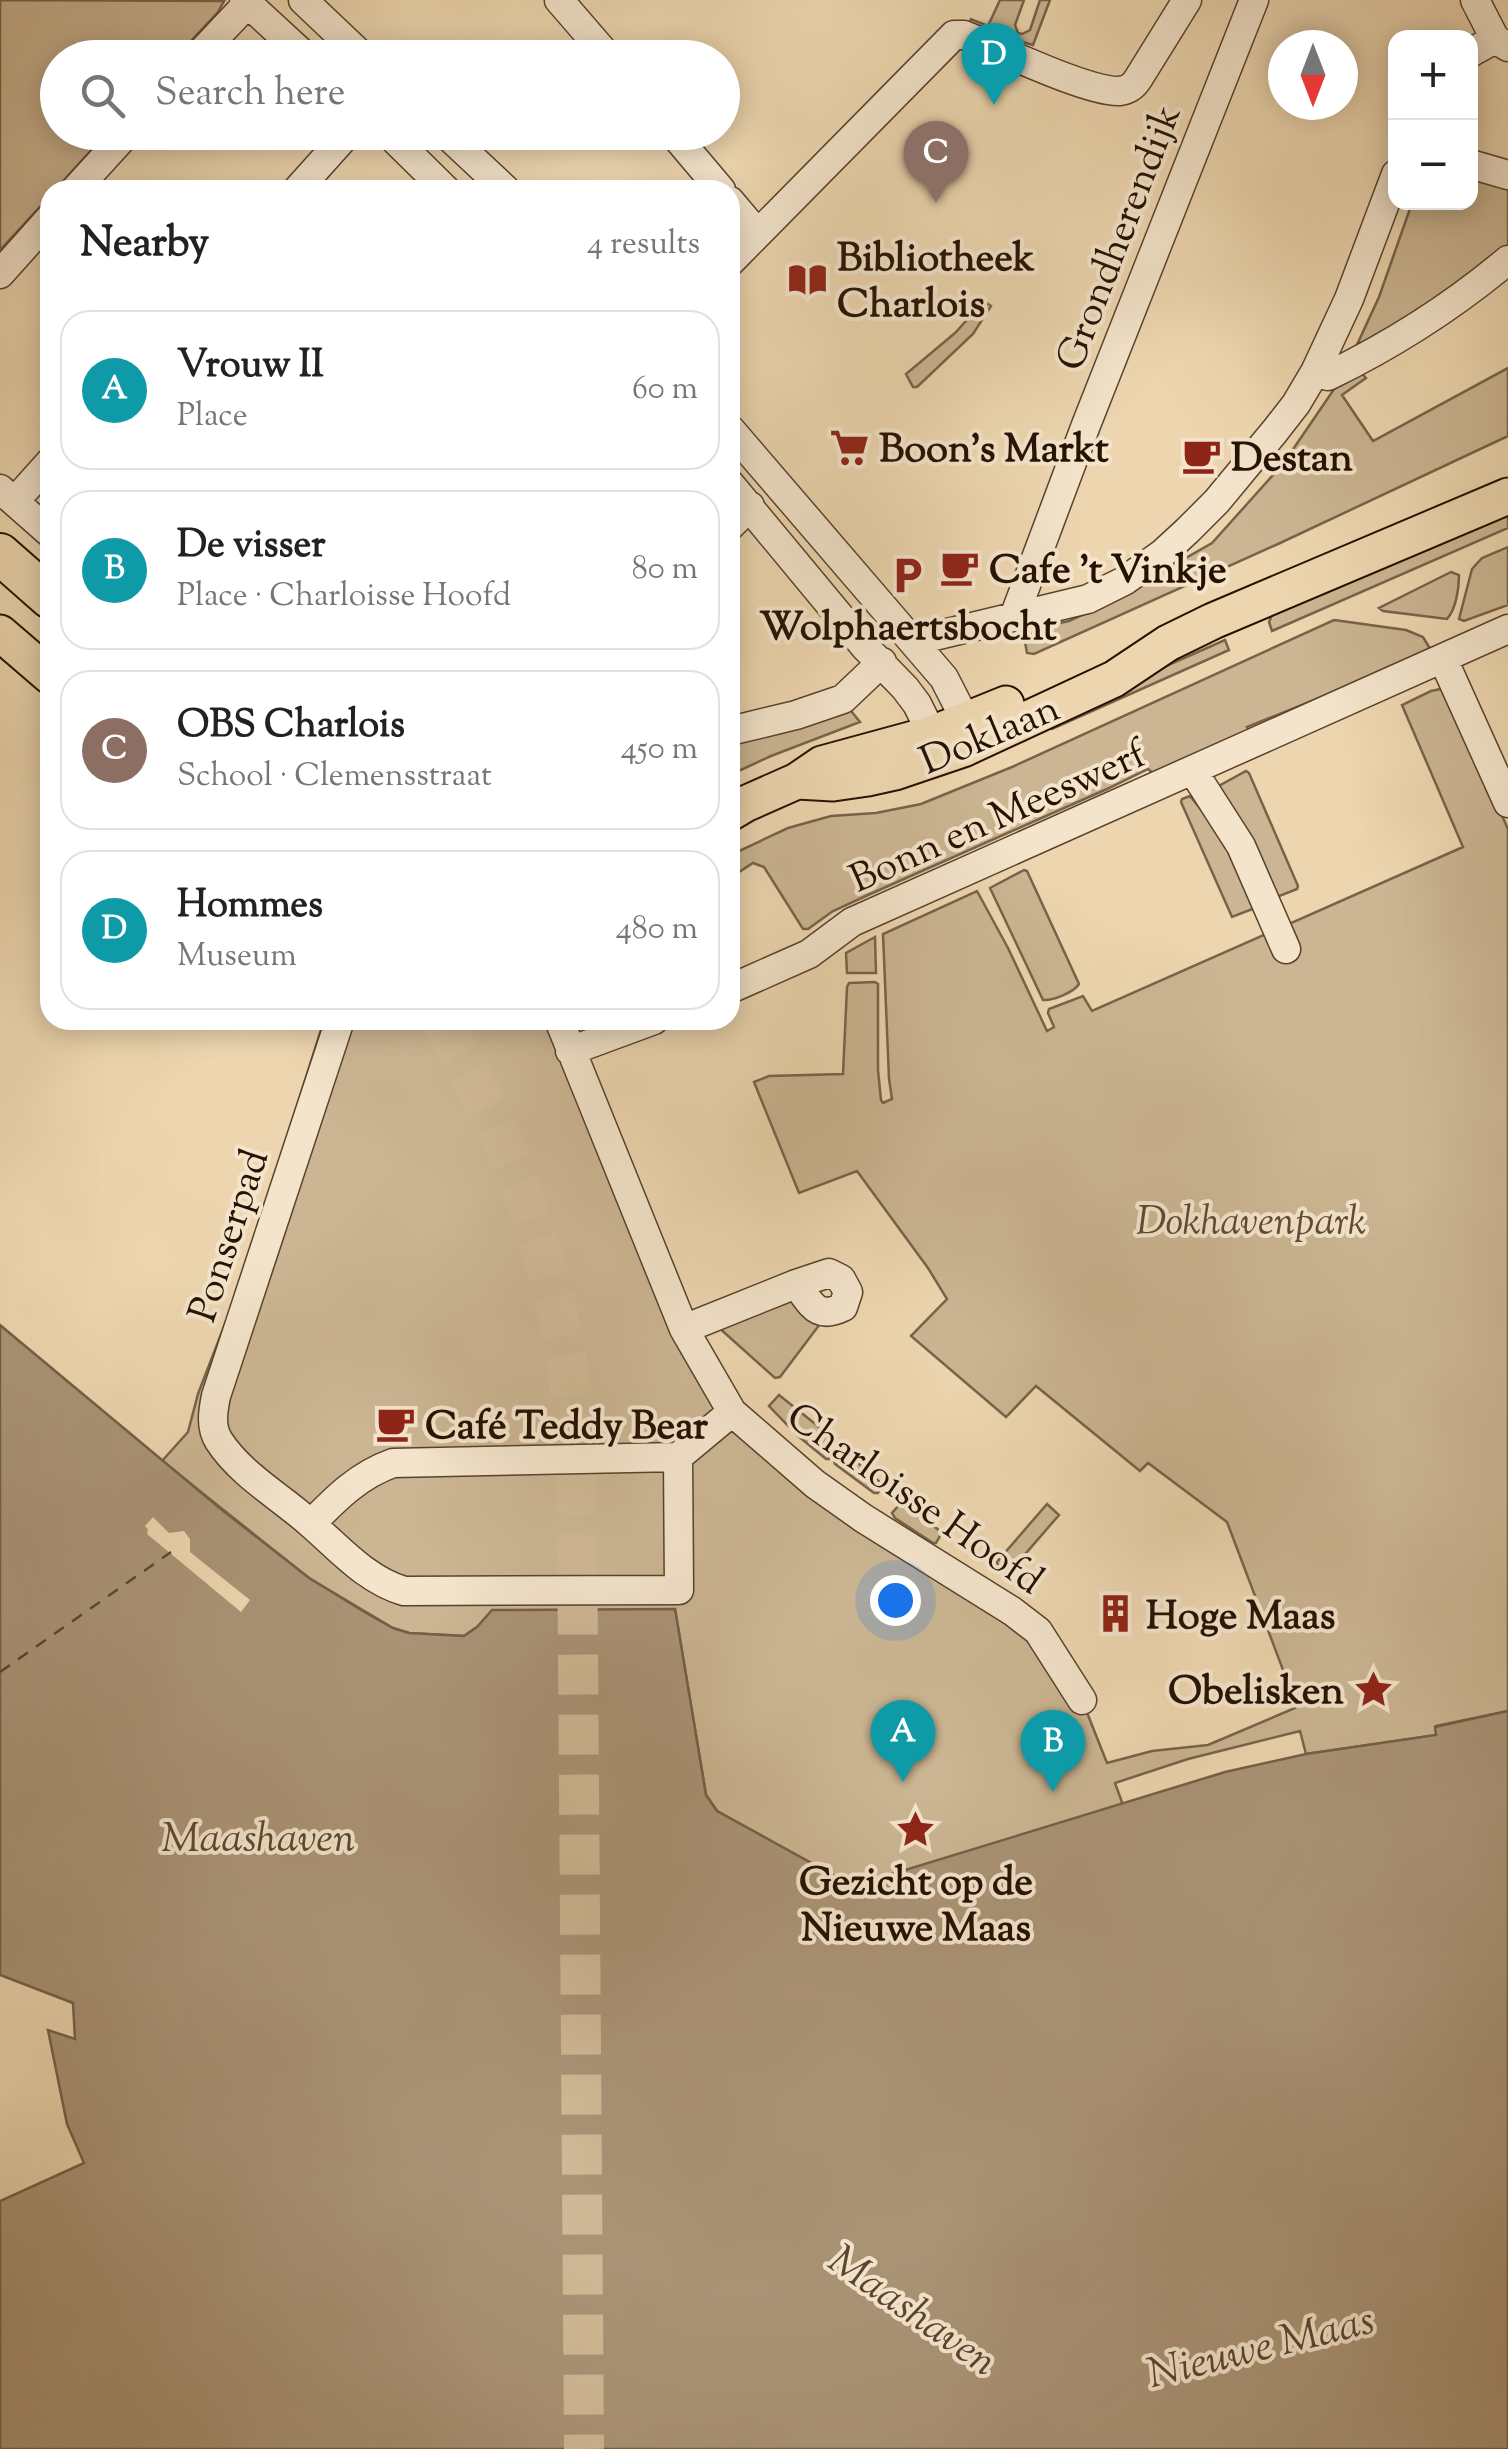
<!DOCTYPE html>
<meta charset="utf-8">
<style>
body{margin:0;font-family:"Sorts Mill Goudy",serif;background:#f2f2f2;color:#222}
.controls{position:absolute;right:30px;top:30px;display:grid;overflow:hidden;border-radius:20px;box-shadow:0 5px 25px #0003}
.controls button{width:90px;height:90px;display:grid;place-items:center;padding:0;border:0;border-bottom:2px solid #e0e0e0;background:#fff;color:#222;font:50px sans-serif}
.compass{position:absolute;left:1268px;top:30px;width:90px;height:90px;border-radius:50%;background:#fff;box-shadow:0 5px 25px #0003;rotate:180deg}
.you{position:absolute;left:895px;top:1600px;width:35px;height:35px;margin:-25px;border:8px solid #fff;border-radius:50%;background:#1a73e8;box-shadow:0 0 0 15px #1a73e833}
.badge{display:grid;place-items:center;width:65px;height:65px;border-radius:50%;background:#8f2418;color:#fff;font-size:32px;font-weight:700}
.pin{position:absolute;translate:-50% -82px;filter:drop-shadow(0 2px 5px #0008)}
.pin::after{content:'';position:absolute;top:52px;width:35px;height:30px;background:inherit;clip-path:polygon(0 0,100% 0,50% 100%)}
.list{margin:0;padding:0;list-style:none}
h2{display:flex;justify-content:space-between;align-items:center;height:130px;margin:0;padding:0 40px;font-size:42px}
h2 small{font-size:32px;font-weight:400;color:#767676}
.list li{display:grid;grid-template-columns:65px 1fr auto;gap:30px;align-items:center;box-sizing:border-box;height:160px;margin:0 20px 20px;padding:0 20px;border:2px solid #e0e0e0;border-radius:30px}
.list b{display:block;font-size:38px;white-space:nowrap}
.list p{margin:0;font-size:32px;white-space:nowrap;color:#767676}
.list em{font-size:32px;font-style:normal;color:#767676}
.icon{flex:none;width:55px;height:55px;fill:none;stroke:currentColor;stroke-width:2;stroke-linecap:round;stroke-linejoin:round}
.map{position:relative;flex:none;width:1508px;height:2449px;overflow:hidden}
.search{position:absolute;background:#fff;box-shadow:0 5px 25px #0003;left:40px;top:40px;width:700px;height:110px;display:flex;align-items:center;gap:25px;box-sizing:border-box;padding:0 35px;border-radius:55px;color:#767676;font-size:38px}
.panel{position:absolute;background:#fff;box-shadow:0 5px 25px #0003;left:40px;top:180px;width:700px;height:850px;border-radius:30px}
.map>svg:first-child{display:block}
.green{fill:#cbb592;stroke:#78634a;stroke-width:2.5}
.water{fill:#a99375;stroke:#755f47;stroke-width:2.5}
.pier{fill:#edd6af}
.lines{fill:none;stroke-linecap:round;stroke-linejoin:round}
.ferry{stroke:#5a4531;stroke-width:2.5;stroke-dasharray:12 10;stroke-linecap:butt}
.highway-tunnel{stroke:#cfb895;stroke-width:40;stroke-dasharray:40 20;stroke-linecap:butt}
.minor-casing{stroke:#58422e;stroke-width:31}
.major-casing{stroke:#261103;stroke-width:39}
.highway-casing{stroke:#261103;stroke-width:44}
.minor{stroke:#f3e4cb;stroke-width:28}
.major{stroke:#edd6af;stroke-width:35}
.highway{stroke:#edd6af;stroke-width:40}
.labels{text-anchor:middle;stroke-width:8;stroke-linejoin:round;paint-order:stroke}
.street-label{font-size:40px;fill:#261103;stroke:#f3e4cb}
.poi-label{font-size:40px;font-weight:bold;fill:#261103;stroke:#f3e4cb;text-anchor:start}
.park-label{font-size:40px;font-style:italic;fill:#604a35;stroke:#f3e4cb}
.water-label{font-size:42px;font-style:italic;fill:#5a4531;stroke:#f3e4cb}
</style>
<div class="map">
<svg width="1508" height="2449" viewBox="0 0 1508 2449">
<rect width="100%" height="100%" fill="#edd6af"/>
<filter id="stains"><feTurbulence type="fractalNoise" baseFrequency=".002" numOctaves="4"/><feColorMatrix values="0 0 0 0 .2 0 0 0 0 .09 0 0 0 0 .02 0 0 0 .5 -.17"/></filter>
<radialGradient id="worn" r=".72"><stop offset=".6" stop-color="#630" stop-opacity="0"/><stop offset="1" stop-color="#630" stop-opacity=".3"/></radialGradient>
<path class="green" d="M0,0L224,1L218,12L176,57L58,58V132L107,133L55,190H50V196L0,250Z
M1000,0H1024L1015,25L1018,33L1022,34L1030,30L1040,0H1050L1033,45L984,31L969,23L971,19L988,26Z
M1471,170L1508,181V251L1350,360L1379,297L1412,203L1470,202Z
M984,301L991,306L973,334L917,387H913L906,374L955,333Z
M1508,368V436L1278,544L1034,654L1027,653L1025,642L1035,631L1046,626L1069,621L1098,608L1212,543L1283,464L1341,379L1359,370L1366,378L1342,395L1373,441Z
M1508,514V528L1272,631L1269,622L1274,610L1388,561L1427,550Z
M1508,547V605L1464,621L1459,619L1472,569L1482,558Z
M1451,572L1459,575C1459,589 1456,609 1447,619L1383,611L1379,608Z
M1334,620L1406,630L1423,637L1429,647L1426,655L1247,727L1249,732L1154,774L1148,769L1107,789L868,895L833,911L808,929H803L764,867L753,863L730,878V858L739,851L788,828L831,816L876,813L921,804L1012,767Z
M1225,640L1229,650L1052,729L1046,728L1050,717Z
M1441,689L1453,707L1508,829V1711L1436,1726L1437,1735L1306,1754L1300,1731L1188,1759L1115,1783L1123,1805L853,1886L717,1811L706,1795L675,1609L477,1627L464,1636L409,1633L393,1628L309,1578L162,1461L188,1432L198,1394L245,1272L324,1020H559L732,1412L1012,1611L1082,1700L1107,1763L1152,1751L1208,1745L1295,1708L1291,1691L1227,1522L1148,1463L1140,1471L1036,1386L1006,1417L911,1336L947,1299L928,1268L857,1171L799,1193L754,1082L769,1076L843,1074L847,987L849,983L875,982L878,984V1070L881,1100L883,1103L892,1099L889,1079L883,934L977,891L1008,948L1047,1031L1054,1027L1048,1013L1049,1009L1083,996L1092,1011L1463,847L1402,705L1431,691Z
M847,706L860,722L771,756L730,775V743Z
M1246,771L1249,773L1298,886L1297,889L1277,897L1217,787Z
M1190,796L1222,835L1255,908L1232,917L1181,802L1182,799Z
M1024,870L1027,871L1079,984C1074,992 1053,1001 1043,1000L990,888Z
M875,937L876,973H847L846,953Z
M788,1294L820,1324L780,1377L775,1378L717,1326Z
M779,1395L838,1442V1446L829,1459H826L797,1435L769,1406Z
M840,1450H844L882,1484L878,1493H874L835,1464L834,1461Z
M902,1502L940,1531L941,1534L936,1543H933L895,1518L892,1513Z
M1047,1504L1059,1515L1008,1574L996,1563Z"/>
<path class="water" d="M0,1325L222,1510L309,1578L366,1613L393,1628L409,1633L464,1636L477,1627L492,1610L675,1609L706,1795L717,1811L853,1886L1225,1772L1306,1754L1436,1735L1435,1727L1508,1711V2449H0V2201L84,2163L67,2124L48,2030L75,2039L73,2003L0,1975Z"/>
<path class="pier" d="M153,1517L169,1533L184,1531L190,1539V1552L250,1600L241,1612L147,1534L148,1529L145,1526Z"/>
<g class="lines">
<path class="ferry" d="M0,1672L171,1552"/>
<path class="highway-tunnel" d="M440,1020C511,1138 557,1268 572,1405C576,1443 577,1481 577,1519L584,2449"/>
<defs>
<path id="minor" d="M244,0L307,58
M303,0L364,58
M559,0L609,58
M1475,0L1495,39L1508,47
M1470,53L1495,39
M196,58L248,3
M387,132L446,190
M444,132L506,190
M672,132L721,190
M1470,164L1508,175
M75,190L128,132
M297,190L349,132
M730,201L757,233
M730,262L954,35H964C997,48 1087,92 1119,91C1128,90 1133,87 1138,79L1187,0
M0,274L50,218
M1315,372L1328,376C1394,344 1452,307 1508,260
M730,429L944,678L966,721L963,749L932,734L917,704L905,688L866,648L730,484
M0,489L50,533
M15,501L50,462
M730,526L750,506
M1014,617L1086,425L1254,0
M914,641L1088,599L1124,581L1162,554L1187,531L1217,501L1275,431L1296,404L1315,372L1349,299L1396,174
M1443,659L1508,803
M730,731L796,715L843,699L882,662
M1193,771L1241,846L1286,949
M730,989L809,954L852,922L1508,629
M340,1020L216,1396C213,1411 210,1427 219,1441C241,1475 281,1497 311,1524C339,1548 366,1580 404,1591L679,1590L678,1457
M570,1051L654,1020
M829,1273L841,1279L848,1292L843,1307C816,1320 812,1304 796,1284Z
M684,1329L796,1284
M732,1412L815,1484L863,1518L1012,1611L1038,1631L1082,1700
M311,1524C336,1498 359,1475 393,1463L678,1457L732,1412L684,1329L559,1020"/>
<path id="major" d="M0,633L50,676
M797,781L833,783L868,778L895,772L963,749L1114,679L1168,643L1213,621L1508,496
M730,813L745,804L797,781L822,764L932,734L1006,704"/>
<path id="highway" d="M0,554L50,598"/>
</defs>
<use href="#minor" class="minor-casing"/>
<use href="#major" class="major-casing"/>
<use href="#highway" class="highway-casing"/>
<use href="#minor" class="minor"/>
<use href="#major" class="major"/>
<use href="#highway" class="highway"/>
</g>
<defs>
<symbol id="library-bare" viewBox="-9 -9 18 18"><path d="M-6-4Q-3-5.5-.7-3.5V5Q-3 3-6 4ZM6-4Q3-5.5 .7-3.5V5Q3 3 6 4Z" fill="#8f2418" stroke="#f3e4cb" stroke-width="2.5" paint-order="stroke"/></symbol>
<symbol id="supermarket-bare" viewBox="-9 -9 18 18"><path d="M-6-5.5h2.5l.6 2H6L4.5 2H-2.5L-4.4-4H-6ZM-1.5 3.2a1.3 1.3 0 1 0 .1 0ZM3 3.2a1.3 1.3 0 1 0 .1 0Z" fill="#8f2418" stroke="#f3e4cb" stroke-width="2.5" paint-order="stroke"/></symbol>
<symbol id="cafe-bare" viewBox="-9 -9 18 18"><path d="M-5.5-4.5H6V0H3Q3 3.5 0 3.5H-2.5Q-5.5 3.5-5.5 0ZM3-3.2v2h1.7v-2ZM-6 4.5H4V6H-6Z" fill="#8f2418" stroke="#f3e4cb" stroke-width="2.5" paint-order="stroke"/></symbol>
<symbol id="parking-bare" viewBox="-9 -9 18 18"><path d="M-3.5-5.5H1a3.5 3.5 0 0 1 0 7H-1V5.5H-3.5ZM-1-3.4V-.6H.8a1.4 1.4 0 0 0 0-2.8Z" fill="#8f2418" stroke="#f3e4cb" stroke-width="2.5" paint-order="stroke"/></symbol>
<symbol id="building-bare" viewBox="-9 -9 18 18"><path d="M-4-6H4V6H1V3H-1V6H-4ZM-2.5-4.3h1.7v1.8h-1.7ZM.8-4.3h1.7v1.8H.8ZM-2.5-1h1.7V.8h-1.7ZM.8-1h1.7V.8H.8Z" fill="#8f2418" stroke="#f3e4cb" stroke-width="2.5" paint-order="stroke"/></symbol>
<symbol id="sight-bare" viewBox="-9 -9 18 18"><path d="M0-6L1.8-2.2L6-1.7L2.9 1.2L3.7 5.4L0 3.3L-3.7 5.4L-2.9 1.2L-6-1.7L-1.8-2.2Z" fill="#8f2418" stroke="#f3e4cb" stroke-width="2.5" paint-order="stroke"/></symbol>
</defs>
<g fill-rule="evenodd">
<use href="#library-bare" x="780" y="252" width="55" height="55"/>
<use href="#supermarket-bare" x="822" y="420" width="55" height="55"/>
<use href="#cafe-bare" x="1174" y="428" width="55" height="55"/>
<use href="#cafe-bare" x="932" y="540" width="55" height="55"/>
<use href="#parking-bare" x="880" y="548" width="55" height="55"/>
<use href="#cafe-bare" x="368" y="1396" width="55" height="55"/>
<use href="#building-bare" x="1088" y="1586" width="55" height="55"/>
<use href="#sight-bare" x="1346" y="1662" width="55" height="55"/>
<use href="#sight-bare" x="888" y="1802" width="55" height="55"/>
</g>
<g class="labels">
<g class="street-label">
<text transform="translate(1117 237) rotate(-69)" y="14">Grondherendijk</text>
<text transform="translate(989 733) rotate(-23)" y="14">Doklaan</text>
<text transform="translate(997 815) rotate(-24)" y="14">Bonn en Meeswerf</text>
<text transform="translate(227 1235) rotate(-72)" y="14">Ponserpad</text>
<text transform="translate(916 1497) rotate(35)" y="14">Charloisse Hoofd</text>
</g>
<g class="poi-label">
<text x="837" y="270">Bibliotheek<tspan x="837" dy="46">Charlois</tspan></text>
<text x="879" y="461">Boon's Markt</text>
<text x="1231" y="470">Destan</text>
<text x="989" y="582">Cafe 't Vinkje</text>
<text x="908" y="639" text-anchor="middle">Wolphaertsbocht</text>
<text x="425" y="1438">Café Teddy Bear</text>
<text x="1146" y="1628">Hoge Maas</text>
<text x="1344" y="1703" text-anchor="end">Obelisken</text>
<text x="916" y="1894" text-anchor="middle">Gezicht op de<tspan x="916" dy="46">Nieuwe Maas</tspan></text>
</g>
<g class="park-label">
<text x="1251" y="1234">Dokhavenpark</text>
</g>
<g class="water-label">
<text x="258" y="1851">Maashaven</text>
<text transform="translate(914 2309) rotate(35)" y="15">Maashaven</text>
<text transform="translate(1260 2345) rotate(-14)" y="15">Nieuwe Maas</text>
</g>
</g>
<rect width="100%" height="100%" filter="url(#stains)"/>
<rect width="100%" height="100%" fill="url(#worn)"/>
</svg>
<div class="controls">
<button>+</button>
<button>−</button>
</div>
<svg class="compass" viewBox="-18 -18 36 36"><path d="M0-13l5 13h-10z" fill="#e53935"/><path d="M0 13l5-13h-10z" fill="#767676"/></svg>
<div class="you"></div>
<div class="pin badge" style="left:903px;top:1782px;background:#0f9aa8">A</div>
<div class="pin badge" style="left:1053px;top:1792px;background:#0f9aa8">B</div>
<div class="pin badge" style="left:936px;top:203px;background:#8d6e63">C</div>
<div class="pin badge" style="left:994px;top:105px;background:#0f9aa8">D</div>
<div class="search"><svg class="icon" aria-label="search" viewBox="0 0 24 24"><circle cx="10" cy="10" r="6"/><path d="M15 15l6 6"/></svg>Search here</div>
<section class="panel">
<h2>Nearby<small>4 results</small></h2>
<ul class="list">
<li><span class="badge" style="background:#0f9aa8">A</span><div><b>Vrouw II</b><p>Place</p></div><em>60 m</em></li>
<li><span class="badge" style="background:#0f9aa8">B</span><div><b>De visser</b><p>Place · Charloisse Hoofd</p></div><em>80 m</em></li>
<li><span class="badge" style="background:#8d6e63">C</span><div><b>OBS Charlois</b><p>School · Clemensstraat</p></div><em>450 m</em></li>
<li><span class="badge" style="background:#0f9aa8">D</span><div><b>Hommes</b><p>Museum</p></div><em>480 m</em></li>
</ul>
</section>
</div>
